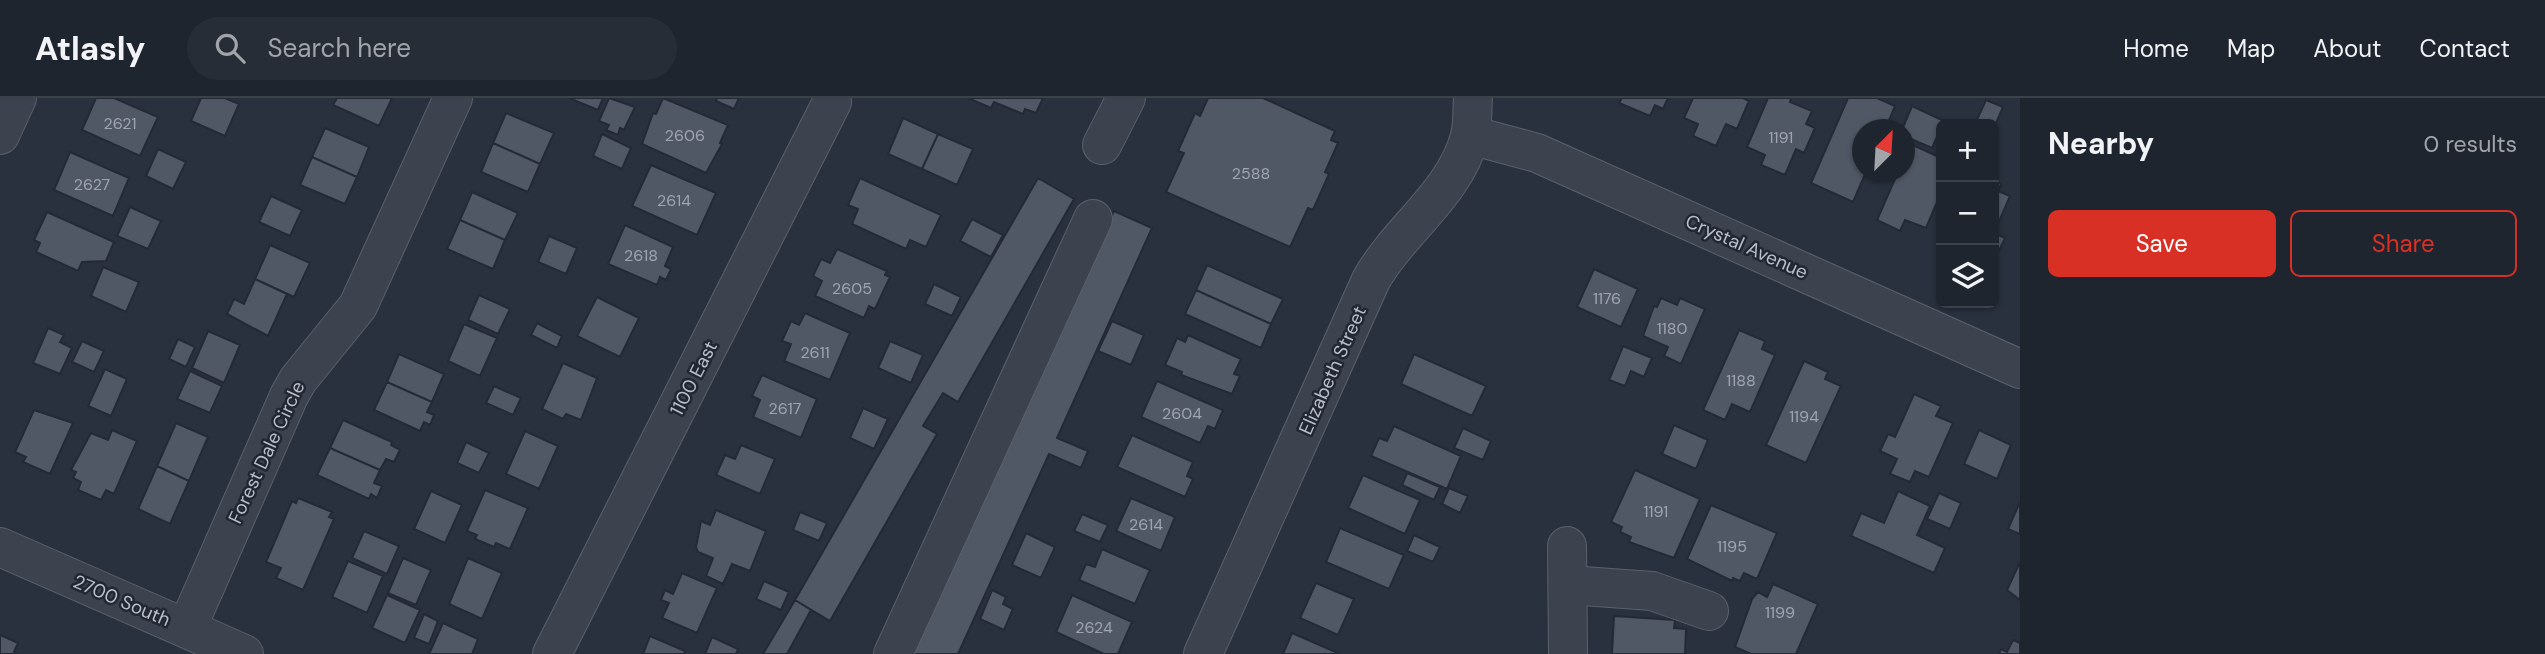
<!DOCTYPE html>
<meta charset="utf-8">
<style>
body{margin:0;font-family:"DM Sans",sans-serif;background:#272d36;color:#f1f3f6}
.controls{position:absolute;right:21px;top:21px;display:grid;overflow:hidden;border-radius:10px;box-shadow:0 2px 5px #0004}
.controls button{width:63px;height:63px;display:grid;place-items:center;padding:0;border:0;border-bottom:2px solid #3c424a;background:#1f252e;color:#f1f3f6;font:35px sans-serif}
.compass{position:absolute;left:1852px;top:21px;width:63px;height:63px;border-radius:50%;background:#1f252e;box-shadow:0 2px 5px #0004;rotate:24deg}
.list{margin:0;padding:0;list-style:none}
h2{display:flex;justify-content:space-between;align-items:center;height:91px;margin:0;padding:0 28px;font-size:30px}
h2 small{font-size:23px;font-weight:400;color:#a1a5aa}
.actions{display:flex;gap:14px;padding:21px 28px}
.actions a{flex:1;padding:16px 0;border:2px solid #d93025;border-radius:10px;text-align:center;font-size:24px;color:#d93025}
.actions .main{background:#d93025;color:#fff}
.icon{flex:none;width:38px;height:38px;fill:none;stroke:currentColor;stroke-width:2;stroke-linecap:round;stroke-linejoin:round}
.map{position:relative;flex:none;width:2020px;height:556px;overflow:hidden}
header{display:flex;align-items:center;gap:42px;box-sizing:border-box;height:98px;padding:0 35px;background:#1f252e;border-bottom:2px solid #3c424a}
header strong{font-size:33px}
nav{display:flex;gap:38px;margin-inline-start:auto;font-size:24px}
.search{width:490px;height:63px;background:#272d36;display:flex;align-items:center;gap:18px;box-sizing:border-box;padding:0 24px;border-radius:38px;color:#a1a5aa;font-size:26px}
main{display:flex}
aside{flex:1;background:#1f252e}
.map>svg:first-child{display:block}
.building{fill:#505866;stroke:#242a35;stroke-width:2}
.lines{fill:none;stroke-linecap:round;stroke-linejoin:round}
.minor-casing{stroke:#5b616c;stroke-width:40}
.minor{stroke:#3d434e;stroke-width:38}
.labels{text-anchor:middle;stroke-width:5;stroke-linejoin:round;paint-order:stroke}
.number-label{font-size:16px;fill:#9fa4b0}
.street-label{font-size:19px;fill:#b9bec9;stroke:#222833}
</style>
<header>
<strong>Atlasly</strong>
<div class="search"><svg class="icon" aria-label="search" viewBox="0 0 24 24"><circle cx="10" cy="10" r="6"/><path d="M15 15l6 6"/></svg>Search here</div>
<nav><a>Home</a><a>Map</a><a>About</a><a>Contact</a></nav>
</header>
<main>
<div class="map">
<svg width="2020" height="556" viewBox="0 0 2020 556">
<rect width="100%" height="100%" fill="#29313e"/>
<path class="building" d="M96,0H114L158,19L140,58L82,32Z
M201,0H225L239,6L225,38L191,23Z
M337,0H392L379,28L333,7Z
M569,0H603L598,12Z
M609,0L635,9L624,32L620,30L618,37L606,32L609,27L599,23Z
M663,0L728,27L720,45L722,46L706,75L642,46L653,15L656,16Z
M717,0H739L734,11L716,3Z
M968,0H1043L1036,15L1025,11L1023,16L994,4L991,10Z
M1208,0H1263L1335,33L1331,42L1338,45L1325,74L1329,76L1313,112L1308,110L1290,149L1166,94L1184,55L1178,53L1195,15L1200,18Z
M1622,0H1668L1663,11L1655,7L1650,18L1619,5Z
M1693,0H1743L1749,3L1737,31L1726,26L1716,48L1693,38L1698,26L1684,20Z
M1768,0H1791L1790,4L1812,13L1806,26L1815,30L1804,55L1796,51L1785,77L1761,67L1765,57L1747,49Z
M1848,0H1877L1895,8L1885,32H1862V74H1866L1853,104L1811,85Z
M1986,2L2003,9L1994,30V26H1975Z
M1912,8L1944,23L1932,50L1904,38V32H1902Z
M506,15L554,35L540,66L493,45Z
M903,20L938,36L922,71L888,56Z
M325,30L369,49L357,79L312,59Z
M602,36L631,50L622,71L593,58Z
M938,36L973,51L957,87L922,71Z
M493,45L540,66L528,94L481,74Z
M1911,46L1941,60V95L1926,130L1905,122L1900,133L1877,122L1898,74H1904V60Z
M158,51L186,64L173,91L146,78Z
M70,54L129,80L113,118L54,92Z
M312,59L357,79L345,106L300,87Z
M651,67L716,95L697,137L632,108Z
M860,80L941,117L926,149L910,142L906,151L852,126L858,111L848,107Z
M1038,80L1074,101L958,304L943,295L923,328L937,336L830,523L795,502Z
M1994,82L2001,86L1998,93L2010,98L1994,135L2005,140L1998,155L1994,153Z
M472,94L518,115L505,142L460,122Z
M271,98L302,112L290,138L259,124Z
M130,109L161,123L148,151L117,138Z
M1114,113L1152,130L1057,340L1088,353L1081,370L1049,356L958,556H912Z
M47,114L114,144L106,163L82,164L78,173L36,154L40,145L34,142Z
M972,121L1003,137L991,159L960,143Z
M460,122L505,142L493,171L447,151Z
M625,127L673,149L665,168L671,171L666,182L660,179L657,187L608,166Z
M549,138L577,150L566,176L538,164Z
M270,147L310,165L294,199L255,181Z
M837,151L887,173L885,177L890,179L875,211L869,208L864,220L815,198L822,183L813,178L821,161L830,165Z
M1207,167L1283,201L1271,226L1196,192Z
M103,169L139,184L126,214L91,198Z
M1594,171L1638,191L1621,229L1577,209Z
M255,181L287,196L268,238L227,216L234,201L244,206Z
M934,186L961,199L952,218L925,206Z
M1196,192L1271,226L1261,250L1185,216Z
M479,197L510,211L498,236L468,222Z
M597,199L639,220L620,259L577,238Z
M1661,200L1677,207L1680,200L1705,211L1681,266L1664,258L1668,249L1643,238L1654,208L1657,209Z
M805,215L850,235L830,282L784,263L791,246L782,243L791,223L799,227Z
M1112,223L1144,237L1131,267L1098,253Z
M537,225L562,238L557,250L531,237Z
M464,226L497,240L480,278L448,263Z
M48,230L64,237L60,244L72,250L60,276L33,265Z
M1739,232L1765,243L1762,251L1775,257L1750,314L1732,306L1725,322L1703,312Z
M208,233L240,247L224,285L192,270Z
M1188,237L1241,261L1234,276L1240,278L1232,296L1181,277L1182,274L1165,267L1177,240L1185,244Z
M178,241L195,249L186,269L169,261Z
M82,243L104,253L94,274L72,264Z
M890,243L923,257L911,285L878,270Z
M1623,248L1652,260L1644,279L1631,273L1625,288L1609,282Z
M399,256L444,276L432,304L387,284Z
M1414,256L1486,288L1472,318L1401,286Z
M1804,263L1828,274L1825,281L1841,288L1806,365L1766,347Z
M563,265L597,280L581,322L566,316L563,321L542,311Z
M105,271L127,281L111,318L88,308Z
M190,273L222,288L210,315L177,301Z
M762,277L817,301L801,340L753,319L760,302L752,298Z
M1157,283L1223,312L1215,331L1208,328L1200,345L1141,319Z
M387,284L432,304L427,314L434,317L430,327L424,324L420,333L374,312Z
M494,288L521,300L513,317L486,305Z
M1914,296L1941,308L1936,318L1953,325L1929,379L1915,373L1910,384L1890,376L1897,361L1880,353L1888,336L1895,339Z
M863,310L888,321L874,351L850,340Z
M34,312L73,325L50,376L23,364L26,359L15,354Z
M343,322L392,344L391,347L400,352L394,364L386,361L380,372L330,350Z
M176,325L208,339L189,383L157,368Z
M1674,327L1708,342L1696,371L1662,356Z
M1394,328L1461,358L1447,391L1371,358L1379,340L1387,343Z
M1463,330L1491,343L1483,362L1454,350Z
M112,332L137,343L114,396L106,392L101,402L78,392L81,384L73,380L76,374L71,372L91,335L108,342Z
M1979,332L2011,347L1997,381L1964,366Z
M525,333L558,348L539,391L506,376Z
M1132,337L1193,364L1187,378L1193,381L1185,399L1117,369Z
M466,344L489,355L479,375L457,365Z
M741,347L775,361L760,396L716,377L725,357L735,361Z
M330,350L380,372L374,385L382,388L377,400L371,396L369,401L317,377Z
M157,368L189,383L170,426L138,411Z
M1635,372L1700,401L1674,460L1629,444L1631,439L1620,434L1622,429L1611,424Z
M1407,375L1440,389L1434,402L1402,387Z
M1363,377L1420,402L1405,436L1348,410Z
M1449,390L1468,398L1460,415L1442,406Z
M485,392L528,410L510,451L496,445L494,449L475,441L477,437L467,433Z
M431,393L462,407L445,445L414,431Z
M1898,393L1930,408L1917,437L1945,450L1934,475L1851,438L1861,415L1884,425Z
M1939,395L1961,405L1950,431L1927,421Z
M298,400L332,414L329,419L334,421L303,492L276,480L281,470L266,464L292,403L296,405Z
M1131,400L1175,419L1161,453L1116,433Z
M2019,406L2020,407V436L2008,431Z
M1711,407L1777,435L1757,481L1744,475L1740,483L1733,480L1732,483L1687,461Z
M716,412L766,433L750,473L732,466L723,486L706,478L713,460L698,454L696,449L701,423L710,427Z
M800,414L827,425L819,443L793,432Z
M1082,416L1108,427L1100,444L1074,433Z
M1340,430L1404,457L1389,491L1326,464Z
M364,433L399,448L387,476L352,460Z
M1026,435L1055,449L1041,480L1012,467Z
M1414,437L1440,449L1433,464L1407,453Z
M1102,451L1150,472L1135,506L1079,482L1086,466L1095,469Z
M403,460L431,472L416,507L388,495Z
M468,460L502,475L482,521L449,506Z
M348,463L383,478L367,515L332,499Z
M2020,464V502L2007,492Z
M682,475L717,490L697,535L662,520L669,505L661,502L665,492L673,496Z
M764,483L789,494L781,512L756,501Z
M1316,485L1354,501L1338,537L1300,520Z
M1773,486L1818,506L1796,556H1751L1735,549L1752,501L1758,494L1767,499Z
M992,492L1006,499L1003,506L1013,511L1004,532L980,521Z
M387,497L420,512L405,545L372,530Z
M1072,497L1132,524L1118,556H1104L1056,534Z
M795,502L811,512L787,556H763Z
M424,516L438,523L429,546L414,540Z
M1614,518L1675,522L1674,530L1686,531L1685,556H1612Z
M443,525L478,541L472,556H429Z
M1292,535L1340,556H1283Z
M0,537L18,545L14,554L17,556H0Z
M650,538L685,553L684,556H643Z
M712,539L738,551L736,556H705Z
M2013,542L2020,545V556H1999L2001,551L2007,554Z"/>
<g class="lines">
<defs>
<path id="minor" d="M0,37L17,0
M1470,37L1537,55L2020,271
M1102,47L1126,0
M1567,448L1568,556
M0,449L244,556
M1569,487L1652,493L1709,513
M187,530L289,298L298,282L358,208L453,0
M552,556L832,4
M893,556L1093,121
M1203,556L1371,182C1399,132 1455,96 1470,38C1473,26 1472,12 1473,0"/>
</defs>
<use href="#minor" class="minor-casing"/>
<use href="#minor" class="minor"/>
</g>
<g class="labels">
<g class="number-label">
<text x="120" y="31">2621</text>
<text x="685" y="43">2606</text>
<text x="1781" y="45">1191</text>
<text x="1251" y="81">2588</text>
<text x="92" y="92">2627</text>
<text x="674" y="108">2614</text>
<text x="641" y="163">2618</text>
<text x="852" y="196">2605</text>
<text x="1607" y="206">1176</text>
<text x="1672" y="236">1180</text>
<text x="815" y="260">2611</text>
<text x="1741" y="288">1188</text>
<text x="785" y="316">2617</text>
<text x="1182" y="321">2604</text>
<text x="1804" y="324">1194</text>
<text x="1656" y="419">1191</text>
<text x="1146" y="432">2614</text>
<text x="1732" y="454">1195</text>
<text x="1780" y="520">1199</text>
<text x="1094" y="535">2624</text>
</g>
<g class="street-label">
<text transform="translate(1747 148) rotate(24)" y="7">Crystal Avenue</text>
<text transform="translate(1332 272) rotate(-66)" y="7">Elizabeth Street</text>
<text transform="translate(693 280) rotate(-63)" y="7">1100 East</text>
<text transform="translate(266 354) rotate(-65)" y="7">Forest Dale Circle</text>
<text transform="translate(122 502) rotate(23)" y="7">2700 South</text>
</g>
</g>
</svg>
<div class="controls">
<button>+</button>
<button>−</button>
<button><svg class="icon" aria-label="layers" viewBox="0 0 24 24"><path d="M12 4l9 5-9 5-9-5zM3 14l9 5 9-5"/></svg></button>
</div>
<svg class="compass" viewBox="-18 -18 36 36"><path d="M0-13l5 13h-10z" fill="#e53935"/><path d="M0 13l5-13h-10z" fill="#a1a5aa"/></svg>
</div>
<aside>
<h2>Nearby<small>0 results</small></h2>
<ul class="list">
</ul>
<div class="actions"><a class="main">Save</a><a>Share</a></div>
</aside>
</main>
